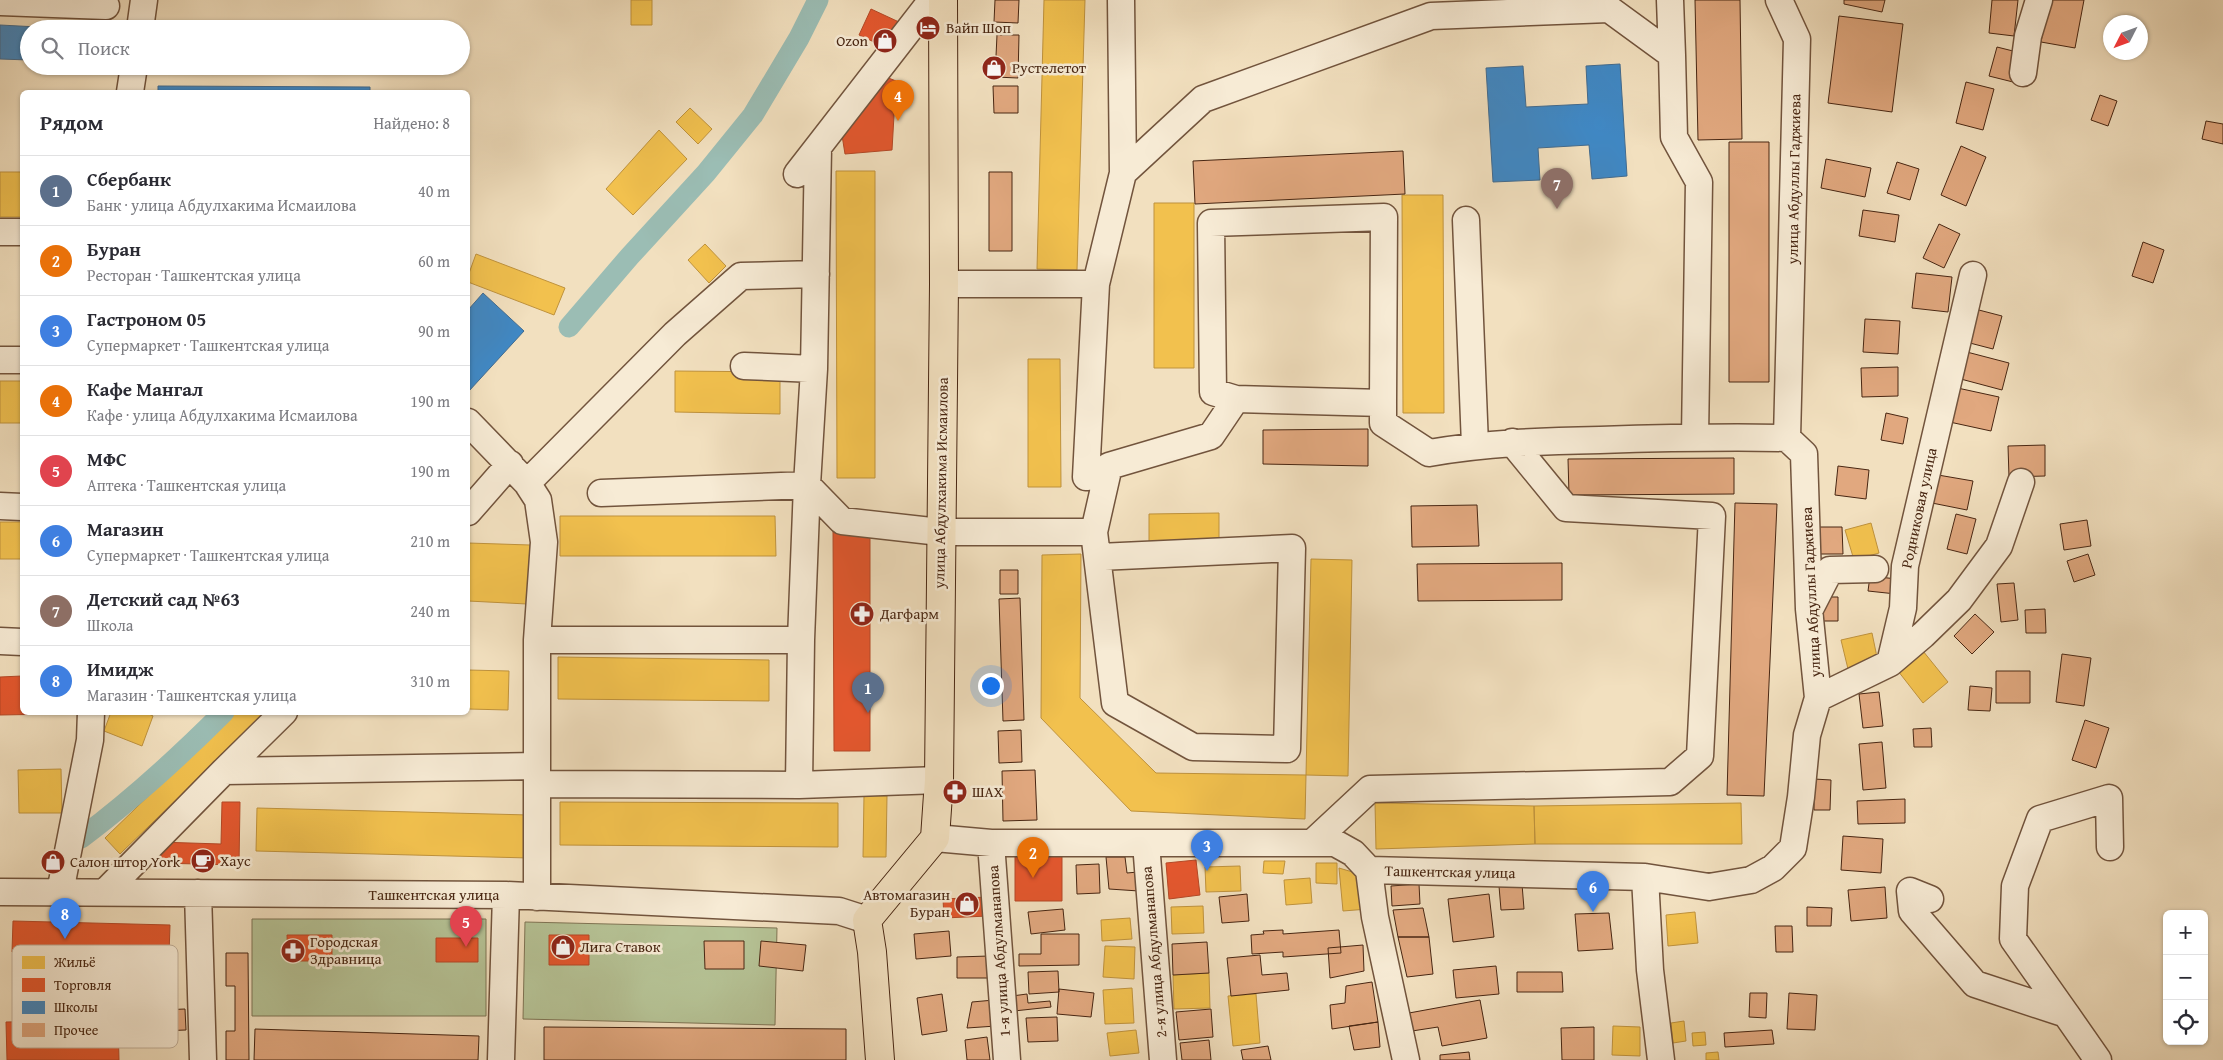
<!DOCTYPE html>
<html lang="ru">
<meta charset="utf-8">
<style>
body{margin:0;font-family:"Gentium Book Plus",serif;background:#f2f2f3;color:#2b2b33}
.controls{position:absolute;right:15px;bottom:15px;display:grid;overflow:hidden;border-radius:8px;box-shadow:0 1px 4px #0004}
.controls button{width:45px;height:45px;display:grid;place-items:center;padding:0;border:0;border-bottom:1px solid #e1e1e2;background:#fff;color:#2b2b33;font:25px sans-serif}
.compass{position:absolute;left:2103px;top:15px;width:45px;height:45px;border-radius:50%;background:#fff;box-shadow:0 1px 4px #0004;rotate:228deg}
.you{position:absolute;left:990px;top:685px;width:18px;height:18px;margin:-12px;border:4px solid #fff;border-radius:50%;background:#1a73e8;box-shadow:0 0 0 8px #1a73e833}
.badge{display:grid;place-items:center;width:32px;height:32px;border-radius:50%;background:#ea580c;color:#fff;font-size:16px;font-weight:700}
.pin{position:absolute;translate:-50% -41px;filter:drop-shadow(0 1px 2px #0008)}
.pin::after{content:'';position:absolute;top:26px;width:18px;height:15px;background:inherit;clip-path:polygon(0 0,100% 0,50% 100%)}
.list{margin:0;padding:0;list-style:none}
h2{display:flex;justify-content:space-between;align-items:center;height:65px;margin:0;padding:0 20px;font-size:21px}
h2 small{font-size:16px;font-weight:400;color:#7c7c81}
.list li{display:grid;grid-template-columns:32px 1fr auto;gap:15px;align-items:center;box-sizing:border-box;height:70px;padding:0 20px;border-top:1px solid #e1e1e2}
.list b{display:block;font-size:19px;white-space:nowrap}
.list p{margin:0;font-size:16px;white-space:nowrap;color:#7c7c81}
.list em{font-size:16px;font-style:normal;color:#7c7c81}
.icon{flex:none;width:28px;height:28px;fill:none;stroke:currentColor;stroke-width:2;stroke-linecap:round;stroke-linejoin:round}
.map{position:relative;flex:none;width:2223px;height:1060px;overflow:hidden}
.search{position:absolute;background:#fff;box-shadow:0 1px 4px #0004;left:20px;top:20px;width:450px;height:55px;display:flex;align-items:center;gap:12px;box-sizing:border-box;padding:0 18px;border-radius:28px;color:#7c7c81;font-size:19px}
.panel{position:absolute;background:#fff;box-shadow:0 1px 4px #0004;left:20px;top:90px;width:450px;height:625px;border-radius:8px}
.map>svg:first-child{display:block}
.green{fill:#b6c396;stroke:#7f7454}
.homes{fill:#f2c14e;stroke:#bf923c}
.shops{fill:#e4572e;stroke:#b54826}
.schools{fill:#3f88c5;stroke:#426b8f}
.lines{fill:none;stroke-linecap:round;stroke-linejoin:round}
.canal{stroke:#9bbdb4;stroke-width:21}
.building{fill:#e1a87f;stroke:#482612}
.minor-casing{stroke:#72543d;stroke-width:29}
.major-casing{stroke:#482612;stroke-width:30}
.minor{stroke:#f7ebd5;stroke-width:26}
.major{stroke:#f2e0bf;stroke-width:28}
.labels{text-anchor:middle;stroke-width:5;stroke-linejoin:round;paint-order:stroke}
.poi-label{font-size:15px;fill:#482612;stroke:#f7ebd5;text-anchor:start}
.street-label{font-size:15px;fill:#482612;stroke:#f7ebd5}
.key{fill:#f7ebd5;stroke:#c2b09a;stroke-width:1}
.key-label{font-size:14px;fill:#482612}
</style>
<div class="map">
<svg width="2223" height="1060" viewBox="0 0 2223 1060">
<rect width="100%" height="100%" fill="#f2e0bf"/>
<filter id="stains"><feTurbulence type="fractalNoise" baseFrequency=".004" numOctaves="4"/><feColorMatrix values="0 0 0 0 .2 0 0 0 0 .09 0 0 0 0 .02 0 0 0 .5 -.17"/></filter>
<radialGradient id="worn" r=".72"><stop offset=".6" stop-color="#630" stop-opacity="0"/><stop offset="1" stop-color="#630" stop-opacity=".3"/></radialGradient>
<path class="green" d="M252,919H486V1016H252Z
M525,922L777,928L775,1025L523,1019Z"/>
<path class="homes" d="M631,0H652V25H631Z
M1044,0H1085L1077,270L1037,269Z
M690,108L712,129L698,144L676,122Z
M659,130L687,159L633,215L606,189Z
M836,171H875V478H837Z
M0,172H22V217H0Z
M1402,195H1443L1444,413H1403Z
M1154,203H1194V368H1154Z
M705,244L726,266L709,283L688,260Z
M476,254L565,288L554,315L468,282V276Z
M1028,359H1060L1061,487H1028Z
M675,371L780,372V414L675,412Z
M0,381H22V423H0Z
M1219,513V547L1149,548V514Z
M560,516H775L776,556H560Z
M0,522H22V559H0Z
M1871,523L1879,553L1854,560L1845,530Z
M468,543L530,545L527,604L468,601Z
M1081,554L1080,698L1156,773L1306,775L1305,819L1131,811L1041,718L1042,555Z
M1311,559L1352,560L1348,776L1306,775Z
M1872,633L1878,662L1848,669L1841,640Z
M1923,651L1948,682L1923,703L1898,671Z
M558,657L769,660V701L558,699Z
M468,670L509,671L508,710L468,709Z
M111,712H145L153,716L142,746L104,731Z
M235,712H267L120,854L105,838Z
M61,769L62,813H19L18,770Z
M864,795L887,796L886,857H863Z
M560,802L838,803V847L560,845Z
M1375,803L1534,806L1535,844L1376,849Z
M1741,803L1742,844H1535L1534,806Z
M257,808L529,815V858L256,851Z
M1264,861H1285L1283,874L1263,873Z
M1316,863H1337V884L1316,883Z
M1240,866L1241,891L1206,892L1205,867Z
M1339,868L1366,876L1368,909L1343,911Z
M1310,878L1312,903L1286,905L1284,880Z
M1203,906L1204,933L1172,934L1171,907Z
M1695,912L1698,943L1668,946L1666,915Z
M1130,918L1132,939L1102,941L1101,920Z
M1105,946L1135,947L1134,979L1103,977Z
M1209,973L1210,1008L1174,1009L1173,975Z
M1132,988L1134,1023L1105,1024L1103,990Z
M1256,994L1260,1043L1233,1046L1228,996Z
M1684,1021L1686,1041L1673,1043L1671,1023Z
M1613,1026L1640,1027V1056L1612,1055Z
M1136,1030L1139,1053L1110,1056L1107,1033Z
M1705,1032L1706,1045L1693,1046L1692,1033Z
M1718,1052L1719,1060H1706V1053Z"/>
<path class="shops" d="M871,9L899,22L887,48L859,35Z
M886,77L896,81L892,150L845,154L841,129Z
M833,530H870V751H834Z
M22,676V712H56V714L0,715V677Z
M222,802H240L239,865L157,863L158,842L221,844Z
M1015,856H1062V901H1015Z
M1196,860L1200,895L1169,899L1166,863Z
M987,897L988,916L944,918L943,899Z
M13,921L170,925L169,955L140,954V964L63,962L67,954L12,952Z
M287,935H332V961H288Z
M549,935H589V965H549Z
M436,938H478V962H436Z
M118,1020L119,1060H7L6,1022Z"/>
<path class="schools" d="M0,25L76,29H29V60L0,59Z
M1620,64L1627,176L1592,179L1589,145L1538,148L1540,180L1493,182L1486,68L1523,66L1526,107L1588,104L1586,66Z
M158,86L370,87V92H158Z
M483,293L524,331L469,391L468,389V310Z"/>
<g class="lines">
<path class="canal" d="M569,327L630,256L706,173L753,115L799,38L818,0
M81,838C132,800 179,757 224,712"/>
</g>
<path class="building" d="M995,0H1019L1018,23L994,22Z
M1695,0H1740L1742,139L1698,140Z
M1844,0H1885L1882,12L1844,4Z
M1992,0H2018L2014,36L1989,33Z
M2048,0H2084L2075,48L2041,42Z
M1839,16L1903,24L1892,112L1828,103Z
M997,35H1019L1018,78L995,77Z
M1997,47L2021,53L2013,82L1989,76Z
M1966,82L1994,89L1983,130L1956,123Z
M993,86H1018V113H994Z
M2100,95L2117,101L2108,126L2091,120Z
M2206,121L2223,124V144L2202,139Z
M1729,142H1769V382H1729Z
M1961,146L1986,157L1966,206L1941,195Z
M1403,151L1405,194L1195,204L1193,161Z
M1826,159L1871,168L1865,197L1821,188Z
M1897,162L1919,169L1910,200L1887,193Z
M989,172H1012V251H989Z
M1863,210L1899,215L1895,242L1859,236Z
M1939,224L1960,234L1944,268L1923,258Z
M2143,242L2164,250L2153,283L2132,276Z
M1916,273L1952,277L1948,312L1912,308Z
M1975,309L2002,316L1993,349L1966,342Z
M1865,319L1900,321L1898,354L1863,352Z
M1963,351L2009,363L2002,390L1957,378Z
M1898,367V396L1862,397L1861,368Z
M1953,387L1999,397L1991,431L1945,421Z
M1886,413L1908,418L1903,444L1881,440Z
M1368,429V466L1263,464V430Z
M2045,445V476L2009,477L2008,446Z
M1734,458V494L1569,495L1568,459Z
M1838,466L1869,470L1866,499L1835,495Z
M1938,475L1973,481L1967,510L1932,503Z
M1735,503L1777,504L1764,796L1727,795Z
M1477,505L1479,546L1412,547L1411,506Z
M1956,514L1976,519L1967,554L1947,549Z
M2087,520L2091,546L2064,550L2060,524Z
M1819,527H1842L1843,554H1819Z
M2088,554L2095,575L2074,582L2067,561Z
M1562,563V600L1418,601L1417,564Z
M1000,570H1018V594H1000Z
M1870,576L1897,579L1896,594L1868,591Z
M2014,583L2018,620L2001,622L1997,584Z
M1821,597H1838V621H1821Z
M1020,598L1024,720L1003,721L999,599Z
M2045,609L2046,633H2026L2025,610Z
M1975,614L1994,632L1972,654L1954,636Z
M2062,654L2091,658L2084,706L2056,702Z
M1996,671H2030V703H1996Z
M1970,686L1992,688L1990,711L1968,710Z
M1879,692L1883,726L1863,728L1859,694Z
M2085,720L2109,728L2096,768L2072,760Z
M1931,728L1932,747H1914L1913,729Z
M1021,730L1022,762L999,763L998,731Z
M1882,742L1886,788L1863,790L1859,744Z
M1035,770L1037,820L1003,821L1002,771Z
M1814,779L1831,780L1830,810H1814Z
M1905,799V823L1858,824L1857,801Z
M1843,836L1883,839L1881,873L1841,870Z
M1106,857H1125L1127,873L1138,872L1139,891L1109,889Z
M1099,864L1100,893L1077,894L1076,865Z
M1419,884L1420,904L1392,906L1391,886Z
M1522,884L1524,909L1501,910L1499,886Z
M1885,887L1887,918L1851,921L1848,890Z
M1247,894L1249,921L1222,923L1219,897Z
M1489,894L1494,937L1453,942L1448,899Z
M1807,907L1832,908L1831,926H1807Z
M1423,908L1429,937H1398L1393,910Z
M1063,909L1065,930L1031,934L1028,912Z
M1609,913L1613,949L1578,951L1575,914Z
M1775,926H1792L1793,952H1776Z
M1283,930V934L1339,930L1341,953L1283,957V952L1252,954L1251,935L1264,934L1263,931Z
M949,931L951,956L916,959L914,934Z
M1041,934H1079V965L1019,966V954H1041Z
M1398,937H1429L1433,974L1407,977Z
M704,941H744V969H705Z
M761,941L806,945L803,971L759,966Z
M1207,942L1209,973L1173,975L1172,944Z
M1363,945L1364,971L1330,978L1328,948Z
M226,953H248L249,1060H226V1031H235V986H226Z
M1260,955L1262,975L1287,973L1289,990L1231,996L1227,958Z
M989,956L990,978H957V957Z
M1496,966L1499,994L1456,998L1453,970Z
M1058,971L1059,992L1029,994L1028,972Z
M1517,972H1562L1563,992H1517Z
M1372,982L1378,1022L1332,1029L1330,1005L1345,1003L1346,986Z
M1059,989L1094,993L1091,1017L1057,1014Z
M1750,993H1767L1766,1018L1749,1017Z
M1789,993L1817,995L1815,1030L1787,1029Z
M942,994L947,1031L922,1035L917,998Z
M1027,994L1028,1003L1050,1001L1051,1007L1014,1011L1012,996Z
M994,1000L996,1026L967,1028L972,1002Z
M1480,1000L1487,1038L1442,1046L1438,1027L1412,1031L1409,1013Z
M185,1009L186,1030L157,1031L158,1041H136L134,1011Z
M1211,1009L1213,1037L1179,1040L1176,1012Z
M1057,1017L1058,1041L1028,1042L1026,1018Z
M1378,1022L1380,1047L1354,1050L1349,1026Z
M544,1027L846,1029V1060H544Z
M1594,1027V1060H1562L1561,1028Z
M255,1029L479,1036L478,1060H254Z
M1772,1030L1774,1044L1725,1047L1724,1033Z
M987,1037L990,1060H967L965,1040Z
M1209,1040L1211,1060H1182L1180,1043Z
M1268,1046L1271,1060H1243L1241,1050Z
M1469,1052L1470,1060H1440V1055Z"/>
<g class="lines">
<defs>
<path id="minor" d="M1121,0L1123,173
M1670,0L1672,55
M0,2L106,6
M140,29L144,0
M2023,73L2028,36L2039,0
M130,92L134,66
M797,174L932,0
M1466,220L1475,445
M0,232H22
M944,284H1096L1123,173L1203,99L1431,16L1609,9L1672,55L1674,137L1699,182L1695,437
M0,360H22
M744,366L814,369L818,148
M814,369L807,485L842,521L940,532H1094L1109,466L1211,436L1236,399L1383,403V423L1429,453C1486,443 1542,441 1600,440C1662,438 1725,437 1787,438
M1236,399L1213,392L1211,223L1384,217L1383,403
M468,422L527,483L538,500L544,542L537,640V897
M1086,477L1096,284
M527,483L675,334L741,276L816,274
M601,493L807,485L801,640
M0,506L22,507
M468,512L510,464
M1094,532L1115,703L1193,747L1287,749L1292,548L1099,557
M1810,609L1830,570L1875,569
M537,640H801L799,785L939,780
M0,641L22,642
M1890,663L1923,635L1959,600L1999,546L2021,482
M1818,698L1890,663L1903,608L1905,566L1973,275
M224,771L284,712
M538,784L799,785
M935,838L991,843H1335L1353,853L1369,870L1645,877L1709,887L1751,880L1773,868L1793,848L1801,797L1807,735L1818,698L1809,609L1804,454L1787,438L1797,39L1779,0
M991,843L1007,1060
M1146,843L1163,1060
M1312,843L1370,789L1670,782L1700,756L1712,516L1566,508L1512,442
M1369,870L1375,917L1406,1060
M1645,877L1650,970L1661,1060
M0,892L506,895L839,911L867,920
M60,892L90,740L91,712
M105,892L224,771L537,766
M198,893L203,1060
M1930,899L1910,891L1912,911L1975,984L2066,1014L2098,1060
M2066,1014L2013,939L2015,886L2040,819L2109,798L2110,847
M501,1060L506,895"/>
<path id="major" d="M880,1060L872,952L867,920L935,838L939,780L944,284L943,0"/>
</defs>
<use href="#minor" class="minor-casing"/>
<use href="#major" class="major-casing"/>
<use href="#minor" class="minor"/>
<use href="#major" class="major"/>
</g>
<defs>
<symbol id="hotel-disc" viewBox="-11 -11 22 22"><circle r="9.5" fill="#8f2418" stroke="#f7ebd5"/><path d="M-6-4.5h1.5V1H6V5H4.5V3h-9V5H-6ZM-4 0a1.8 1.8 0 1 1 3.6 0ZM.5 0V-2.5h3Q6-2.5 6 0Z" fill="#fff"/></symbol>
<symbol id="shop-disc" viewBox="-11 -11 22 22"><circle r="9.5" fill="#8f2418" stroke="#f7ebd5"/><path d="M-5-2.5h2.3a2.7 3.5 0 0 1 5.4 0H5L5.5 6h-11ZM-1.5-2.5h3a1.5 2.3 0 0 0-3 0Z" fill="#fff"/></symbol>
<symbol id="pharmacy-disc" viewBox="-11 -11 22 22"><circle r="9.5" fill="#8f2418" stroke="#f7ebd5"/><path d="M-2-6h4v4h4v4h-4v4h-4v-4h-4v-4h4Z" fill="#fff"/></symbol>
<symbol id="cafe-disc" viewBox="-11 -11 22 22"><circle r="9.5" fill="#8f2418" stroke="#f7ebd5"/><path d="M-5.5-4.5H6V0H3Q3 3.5 0 3.5H-2.5Q-5.5 3.5-5.5 0ZM3-3.2v2h1.7v-2ZM-6 4.5H4V6H-6Z" fill="#fff"/></symbol>
</defs>
<g fill-rule="evenodd">
<use href="#hotel-disc" x="914" y="14" width="28" height="28"/>
<use href="#shop-disc" x="871" y="27" width="28" height="28"/>
<use href="#shop-disc" x="980" y="54" width="28" height="28"/>
<use href="#pharmacy-disc" x="848" y="600" width="28" height="28"/>
<use href="#pharmacy-disc" x="941" y="778" width="28" height="28"/>
<use href="#cafe-disc" x="189" y="847" width="28" height="28"/>
<use href="#shop-disc" x="39" y="848" width="28" height="28"/>
<use href="#shop-disc" x="953" y="890" width="28" height="28"/>
<use href="#shop-disc" x="549" y="933" width="28" height="28"/>
<use href="#pharmacy-disc" x="279" y="937" width="28" height="28"/>
</g>
<g class="labels">
<g class="poi-label">
<text x="946" y="33">Вайп Шоп</text>
<text x="868" y="46" text-anchor="end">Ozon</text>
<text x="1012" y="73">Рустелетот</text>
<text x="880" y="619">Дагфарм</text>
<text x="972" y="797">ШАХ</text>
<text x="220" y="866">Хаус</text>
<text x="70" y="867">Салон штор York</text>
<text x="950" y="900" text-anchor="end">Автомагазин<tspan x="950" dy="17">Буран</tspan></text>
<text x="310" y="947">Городская<tspan x="310" dy="17">Здравница</tspan></text>
<text x="580" y="952">Лига Ставок</text>
</g>
<g class="street-label">
<text transform="translate(1794 179) rotate(-89)" y="5">улица Абдуллы Гаджиева</text>
<text transform="translate(941 483) rotate(-89)" y="5">улица Абдулхакима Исмаилова</text>
<text transform="translate(1919 508) rotate(-78)" y="5">Родниковая улица</text>
<text transform="translate(1811 592) rotate(-93)" y="5">улица Абдуллы Гаджиева</text>
<text transform="translate(1450 872) rotate(1)" y="5">Ташкентская улица</text>
<text x="434" y="900">Ташкентская улица</text>
<text transform="translate(999 951) rotate(-94)" y="5">1-я улица Абдулманапова</text>
<text transform="translate(1154 952) rotate(-95)" y="5">2-я улица Абдулманапова</text>
</g>
</g>
<rect x="12" y="945" width="166" height="103" rx="8" class="key"/>
<rect x="22" y="956" width="23" height="13" fill="#f2c14e"/>
<rect x="22" y="978" width="23" height="14" fill="#e4572e"/>
<rect x="22" y="1001" width="23" height="13" fill="#3f88c5"/>
<rect x="22" y="1023" width="23" height="14" fill="#e1a87f"/>
<g class="key-label">
<text x="54" y="967">Жильё</text>
<text x="54" y="990">Торговля</text>
<text x="54" y="1012">Школы</text>
<text x="54" y="1035">Прочее</text>
</g>
<rect width="100%" height="100%" filter="url(#stains)"/>
<rect width="100%" height="100%" fill="url(#worn)"/>
</svg>
<div class="controls">
<button>+</button>
<button>−</button>
<button><svg class="icon" aria-label="locate" viewBox="0 0 24 24"><circle cx="12" cy="12" r="6"/><path d="M12 2v4M12 18v4M2 12h4M18 12h4"/></svg></button>
</div>
<svg class="compass" viewBox="-18 -18 36 36"><path d="M0-13l5 13h-10z" fill="#e53935"/><path d="M0 13l5-13h-10z" fill="#7c7c81"/></svg>
<div class="you"></div>
<div class="pin badge" style="left:868px;top:713px;background:#5c6f8a">1</div>
<div class="pin badge" style="left:1033px;top:878px;background:#e8710a">2</div>
<div class="pin badge" style="left:1207px;top:871px;background:#3f7fe0">3</div>
<div class="pin badge" style="left:898px;top:121px;background:#e8710a">4</div>
<div class="pin badge" style="left:466px;top:947px;background:#e0444e">5</div>
<div class="pin badge" style="left:1593px;top:912px;background:#3f7fe0">6</div>
<div class="pin badge" style="left:1557px;top:209px;background:#8d6e63">7</div>
<div class="pin badge" style="left:65px;top:939px;background:#3f7fe0">8</div>
<div class="search"><svg class="icon" aria-label="search" viewBox="0 0 24 24"><circle cx="10" cy="10" r="6"/><path d="M15 15l6 6"/></svg>Поиск</div>
<section class="panel">
<h2>Рядом<small>Найдено: 8</small></h2>
<ul class="list">
<li><span class="badge" style="background:#5c6f8a">1</span><div><b>Сбербанк</b><p>Банк · улица Абдулхакима Исмаилова</p></div><em>40 m</em></li>
<li><span class="badge" style="background:#e8710a">2</span><div><b>Буран</b><p>Ресторан · Ташкентская улица</p></div><em>60 m</em></li>
<li><span class="badge" style="background:#3f7fe0">3</span><div><b>Гастроном 05</b><p>Супермаркет · Ташкентская улица</p></div><em>90 m</em></li>
<li><span class="badge" style="background:#e8710a">4</span><div><b>Кафе Мангал</b><p>Кафе · улица Абдулхакима Исмаилова</p></div><em>190 m</em></li>
<li><span class="badge" style="background:#e0444e">5</span><div><b>МФС</b><p>Аптека · Ташкентская улица</p></div><em>190 m</em></li>
<li><span class="badge" style="background:#3f7fe0">6</span><div><b>Магазин</b><p>Супермаркет · Ташкентская улица</p></div><em>210 m</em></li>
<li><span class="badge" style="background:#8d6e63">7</span><div><b>Детский сад №63</b><p>Школа</p></div><em>240 m</em></li>
<li><span class="badge" style="background:#3f7fe0">8</span><div><b>Имидж</b><p>Магазин · Ташкентская улица</p></div><em>310 m</em></li>
</ul>
</section>
</div>
